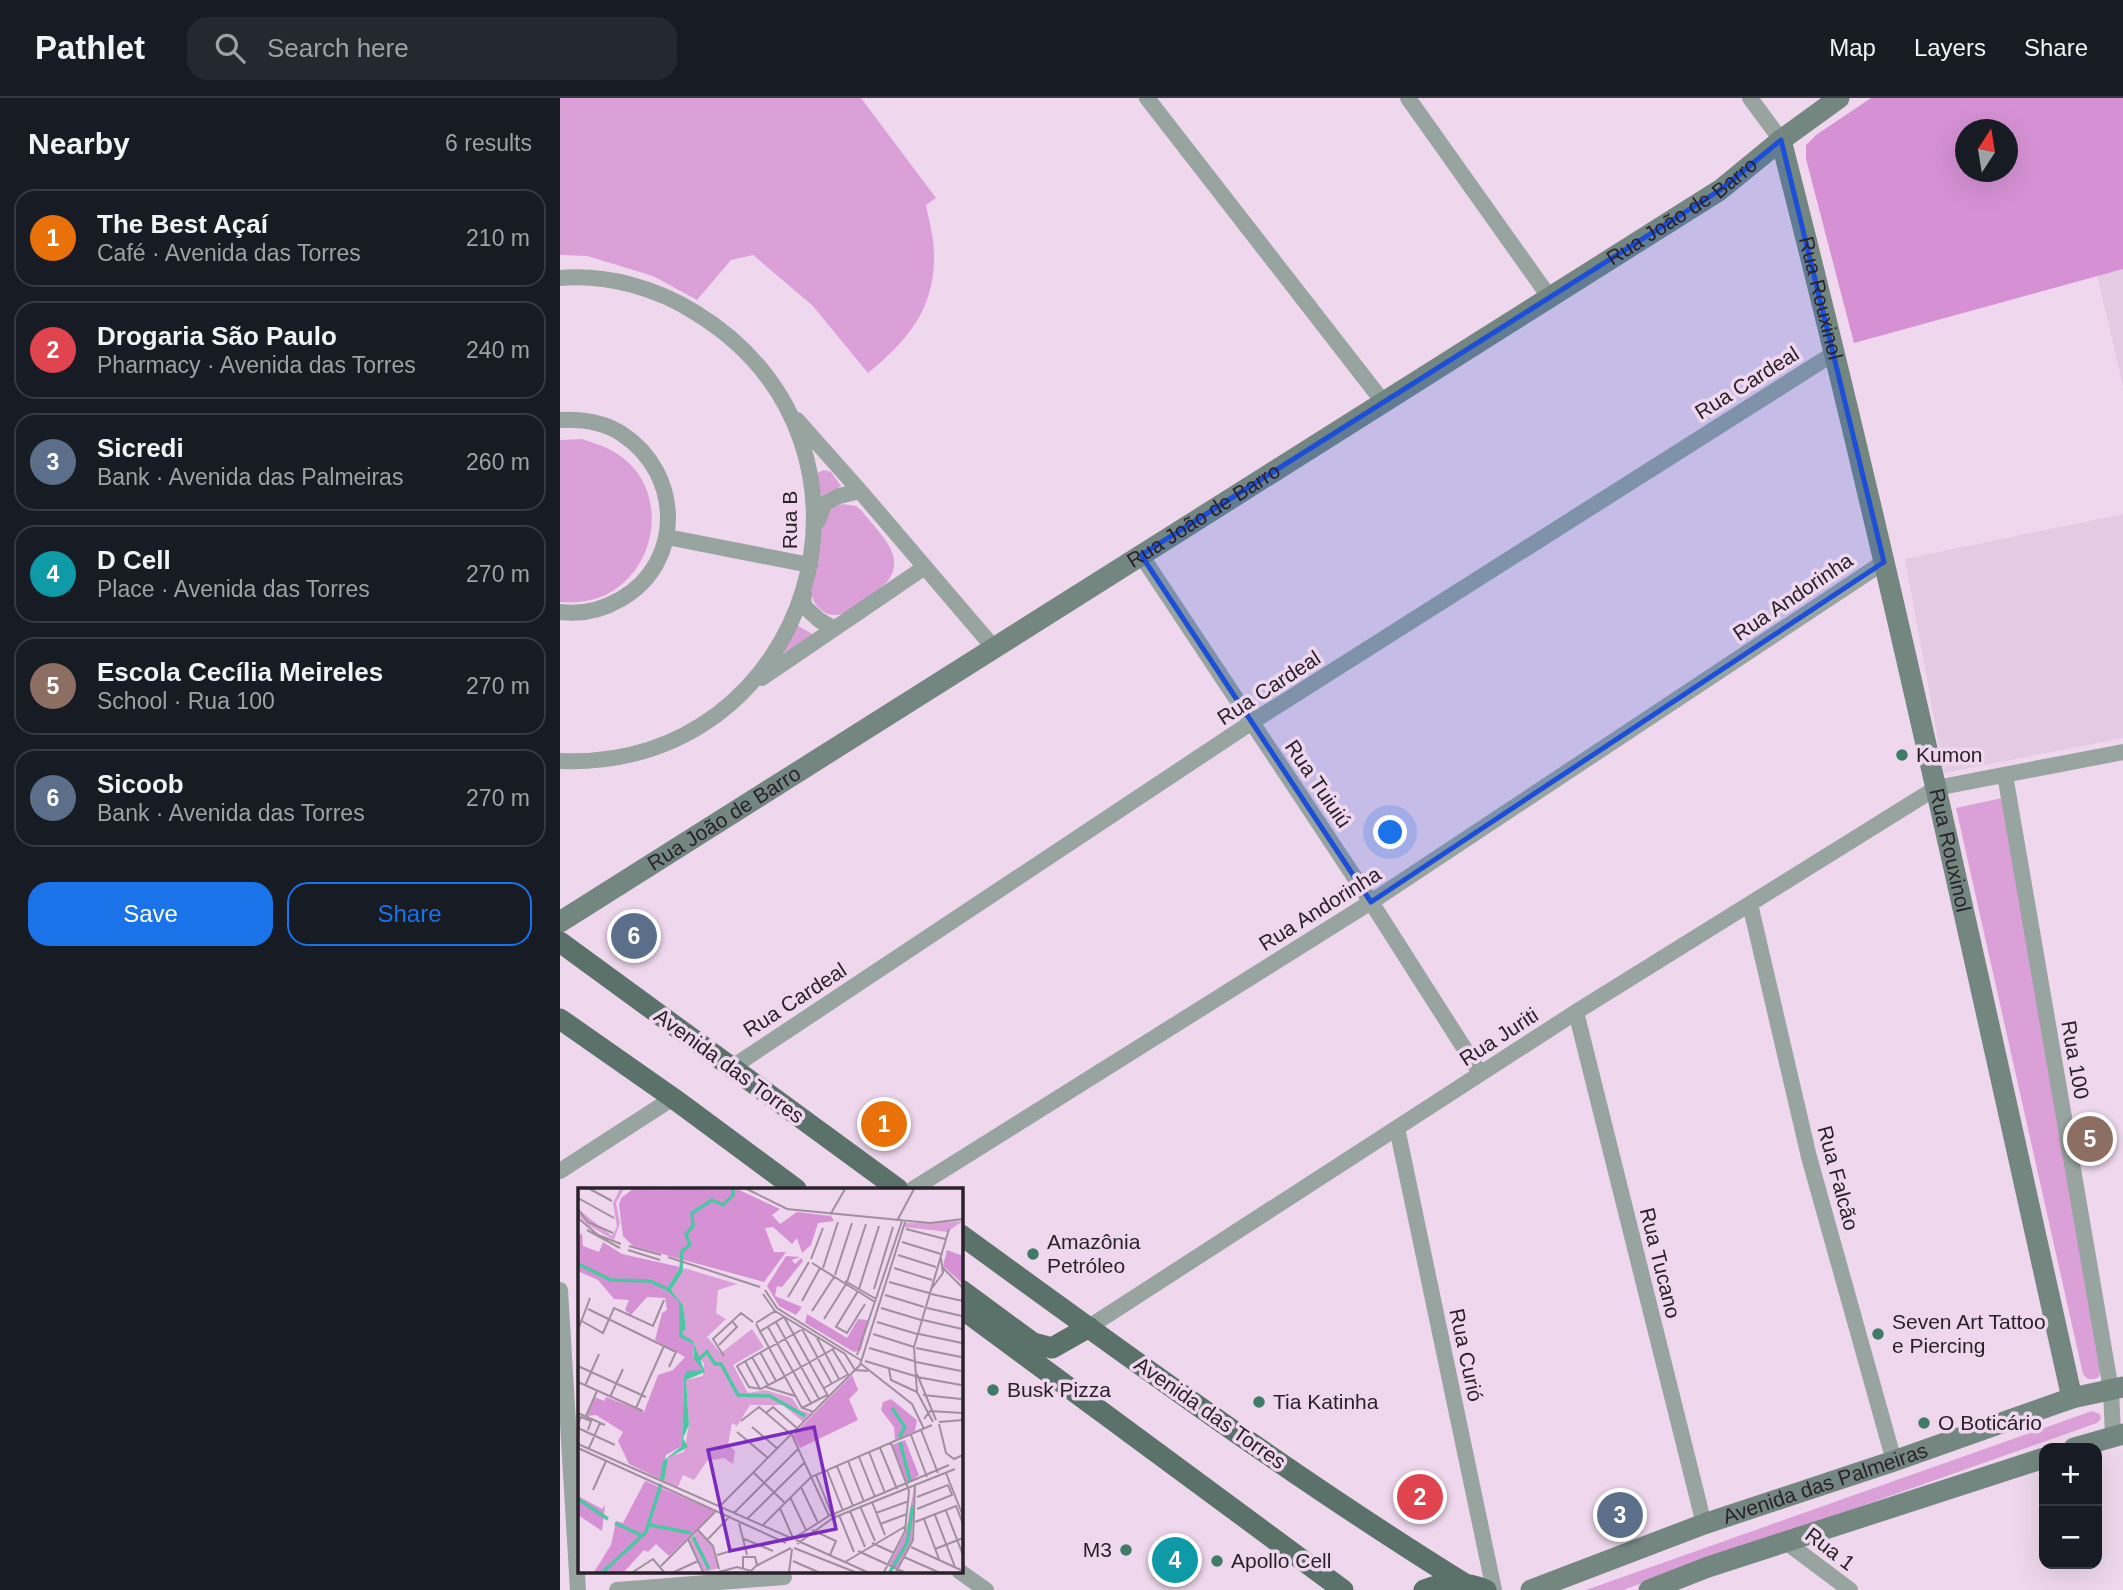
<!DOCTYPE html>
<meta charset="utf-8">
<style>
body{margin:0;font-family:Helvetica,sans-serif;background:#242831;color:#f1f3f6}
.controls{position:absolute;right:21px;bottom:21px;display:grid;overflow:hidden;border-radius:14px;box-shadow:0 7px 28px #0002}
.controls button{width:63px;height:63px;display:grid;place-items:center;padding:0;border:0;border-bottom:2px solid #363941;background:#171b24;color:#f1f3f6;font:35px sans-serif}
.compass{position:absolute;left:1395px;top:21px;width:63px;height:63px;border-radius:50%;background:#171b24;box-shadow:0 7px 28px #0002;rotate:12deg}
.you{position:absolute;left:831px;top:735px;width:24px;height:24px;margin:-18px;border:5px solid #fff;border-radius:50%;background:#1a73e8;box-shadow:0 0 0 10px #1a73e833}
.badge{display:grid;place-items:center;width:46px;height:46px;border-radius:50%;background:#1a73e8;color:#fff;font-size:23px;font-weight:700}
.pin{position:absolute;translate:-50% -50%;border:4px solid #fff;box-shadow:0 2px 7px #0006}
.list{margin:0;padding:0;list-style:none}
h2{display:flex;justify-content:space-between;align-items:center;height:91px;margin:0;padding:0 28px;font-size:30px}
h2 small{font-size:23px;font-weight:400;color:#9ea1a6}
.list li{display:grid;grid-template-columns:46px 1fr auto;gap:21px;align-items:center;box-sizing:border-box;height:98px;margin:0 14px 14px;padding:0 14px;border:2px solid #363941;border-radius:21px}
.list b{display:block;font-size:26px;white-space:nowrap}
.list p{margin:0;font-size:23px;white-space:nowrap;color:#9ea1a6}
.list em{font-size:23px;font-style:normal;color:#9ea1a6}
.actions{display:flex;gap:14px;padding:21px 28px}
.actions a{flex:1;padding:16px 0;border:2px solid #1a73e8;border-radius:21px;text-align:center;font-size:24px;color:#1a73e8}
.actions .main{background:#1a73e8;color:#fff}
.icon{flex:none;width:38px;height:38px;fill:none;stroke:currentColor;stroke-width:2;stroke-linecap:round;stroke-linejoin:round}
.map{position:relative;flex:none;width:1563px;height:1492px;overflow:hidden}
header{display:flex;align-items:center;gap:42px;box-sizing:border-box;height:98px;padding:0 35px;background:#171b24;border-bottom:2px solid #363941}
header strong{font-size:33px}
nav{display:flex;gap:38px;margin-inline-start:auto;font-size:24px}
.search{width:490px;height:63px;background:#242831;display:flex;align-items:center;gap:18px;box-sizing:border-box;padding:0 24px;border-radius:21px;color:#9ea1a6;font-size:26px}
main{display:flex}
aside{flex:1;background:#171b24}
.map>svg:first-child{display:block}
.built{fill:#e5cae3}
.green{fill:#dba0d8}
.forest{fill:#d691d4;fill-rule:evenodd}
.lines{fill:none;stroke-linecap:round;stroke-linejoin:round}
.street{stroke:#97a49f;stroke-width:16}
.secondary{stroke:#738780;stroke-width:21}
.primary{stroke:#5a7269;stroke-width:21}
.marked{fill:#1d4ed8;fill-opacity:0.2;stroke:#1d4ed8;stroke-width:5;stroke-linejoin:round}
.poi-dot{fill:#3f7c68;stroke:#efd8ed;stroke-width:2.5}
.labels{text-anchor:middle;stroke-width:7;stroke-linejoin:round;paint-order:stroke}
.street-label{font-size:21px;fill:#2a222a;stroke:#efd8ed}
.poi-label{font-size:21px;fill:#2a222a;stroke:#efd8ed;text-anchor:start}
.inset-river{fill:none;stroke:#4dc7a3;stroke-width:3.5}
.inset-road{fill:none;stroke:#a08f9f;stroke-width:2}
.view{fill:#7b2cbf;fill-opacity:0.15;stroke:#7b2cbf;stroke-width:3.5}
.inset-edge{fill:none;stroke:#2a222a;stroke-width:3.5}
</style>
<header>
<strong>Pathlet</strong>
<div class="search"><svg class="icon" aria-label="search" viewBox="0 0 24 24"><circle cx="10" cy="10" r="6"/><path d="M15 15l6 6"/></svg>Search here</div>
<nav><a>Map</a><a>Layers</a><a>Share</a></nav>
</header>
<main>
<aside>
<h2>Nearby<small>6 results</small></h2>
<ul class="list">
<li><span class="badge" style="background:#e8710a">1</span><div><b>The Best Açaí</b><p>Café · Avenida das Torres</p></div><em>210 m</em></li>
<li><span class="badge" style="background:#e0444e">2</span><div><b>Drogaria São Paulo</b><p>Pharmacy · Avenida das Torres</p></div><em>240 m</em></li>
<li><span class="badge" style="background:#5c6f8a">3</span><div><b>Sicredi</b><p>Bank · Avenida das Palmeiras</p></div><em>260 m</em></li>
<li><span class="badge" style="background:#0f9aa8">4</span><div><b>D Cell</b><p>Place · Avenida das Torres</p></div><em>270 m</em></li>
<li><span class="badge" style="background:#8d6e63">5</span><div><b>Escola Cecília Meireles</b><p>School · Rua 100</p></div><em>270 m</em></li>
<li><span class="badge" style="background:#5c6f8a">6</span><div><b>Sicoob</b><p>Bank · Avenida das Torres</p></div><em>270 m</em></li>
</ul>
<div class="actions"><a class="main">Save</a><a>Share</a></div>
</aside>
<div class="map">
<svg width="1563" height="1492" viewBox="0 0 1563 1492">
<rect width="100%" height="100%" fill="#efd8ed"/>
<path class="built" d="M1563,171V288L1537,177Z
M1563,416V640L1384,675L1345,461Z"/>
<path class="green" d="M0,0H301L376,100L366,107C369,123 374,140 374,156C375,211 348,242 308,275L252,207L193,157L171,162L137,202L93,178L27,158L0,157Z
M22,341C40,347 56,352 70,366C109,406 93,476 43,498C29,504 14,505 0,504V342Z
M264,372L271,374L281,388L261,399L256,381L259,374Z
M282,406L296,408L301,412C311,425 328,441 333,457C339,481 319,492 302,503C297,507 291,513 284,515C267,523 251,507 251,491L262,426L269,412Z
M233,525L256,538L216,559Z
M1442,700L1540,1274L1539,1279L1535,1281H1528L1523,1276L1396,710Z
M1532,1313L1540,1316L1541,1321L1537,1325L1063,1492H1026Z"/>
<path class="forest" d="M1311,0H1563V171L1294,245L1246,61V47L1256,37ZM1406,32H1448V74H1406Z"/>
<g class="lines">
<path class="street" d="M587,0L824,305
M848,0L990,200
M1190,0L1221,42
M0,180C47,176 97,190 136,215C351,347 252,673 0,663
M0,322C21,321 44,324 62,336C122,375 125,464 61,501C42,512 22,517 0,514
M237,322L300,393L434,550
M258,423L264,406L279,398L300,393
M107,439L250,467
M581,457L811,804L920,975
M244,495L243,507L259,522L273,530
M202,580L365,469
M1445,677L1551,1292L1553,1338
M1190,806L1249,1059L1334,1363
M1016,914L1144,1426
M171,970L692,624L1276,254
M837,1030L934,1492
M0,1073L113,1000
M353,1091L811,804L1324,464
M0,1192L18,1492
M529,1229L1016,914L1376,690L1563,654
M1226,1444L1290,1492
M399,1473L426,1492
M57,1492L224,1479"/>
<g class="secondary">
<path id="s1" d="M1221,42C1328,459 1418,880 1512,1300"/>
<path id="s2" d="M0,824L1160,92L1221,42L1279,0"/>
<path d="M1514,1350L1563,1336"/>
<path id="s3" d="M971,1492L1144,1426L1334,1363L1512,1300L1563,1289"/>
<path d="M1089,1492L1148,1469L1484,1360"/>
</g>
<path class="primary" d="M0,844L338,1091
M0,921L113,1000L236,1091
M401,1137C566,1257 731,1378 905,1486
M401,1192L473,1245L492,1250L529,1229
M401,1210L783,1492
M864,1492C884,1484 906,1483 926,1492"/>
</g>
<path class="marked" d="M1221,42L1324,464L811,804L581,457L1160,92Z"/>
<g class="poi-dot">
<circle cx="1342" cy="657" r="7"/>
<circle cx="473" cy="1156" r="7"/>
<circle cx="1318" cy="1236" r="7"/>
<circle cx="433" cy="1292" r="7"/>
<circle cx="699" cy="1304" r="7"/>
<circle cx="1364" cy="1325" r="7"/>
<circle cx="566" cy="1452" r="7"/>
<circle cx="657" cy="1463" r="7"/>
</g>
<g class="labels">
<g class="street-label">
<text dy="7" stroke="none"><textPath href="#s2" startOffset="1328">Rua João de Barro</textPath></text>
<text dy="7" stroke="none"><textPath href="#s1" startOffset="163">Rua Rouxinol</textPath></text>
<text transform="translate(1187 285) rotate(-32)" y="7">Rua Cardeal</text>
<text dy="7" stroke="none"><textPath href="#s2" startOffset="761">Rua João de Barro</textPath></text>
<text transform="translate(230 422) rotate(-90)" y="7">Rua B</text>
<text transform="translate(1233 499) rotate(-34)" y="7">Rua Andorinha</text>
<text transform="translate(709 590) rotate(-33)" y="7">Rua Cardeal</text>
<text transform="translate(758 686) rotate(56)" y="7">Rua Tuiuiú</text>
<text dy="7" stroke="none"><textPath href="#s2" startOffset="194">Rua João de Barro</textPath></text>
<text dy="7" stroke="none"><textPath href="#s1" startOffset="730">Rua Rouxinol</textPath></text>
<text transform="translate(760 811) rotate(-32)" y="7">Rua Andorinha</text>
<text transform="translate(235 902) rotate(-33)" y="7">Rua Cardeal</text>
<text transform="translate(939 939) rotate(-33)" y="7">Rua Juriti</text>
<text transform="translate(1515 962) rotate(80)" y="7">Rua 100</text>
<text transform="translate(169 968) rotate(36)" y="7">Avenida das Torres</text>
<text transform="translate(1278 1080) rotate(75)" y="7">Rua Falcão</text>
<text transform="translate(1100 1165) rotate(76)" y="7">Rua Tucano</text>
<text transform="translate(906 1257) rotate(78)" y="7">Rua Curió</text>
<text transform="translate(650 1315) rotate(35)" y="7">Avenida das Torres</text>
<text dy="7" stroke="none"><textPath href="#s3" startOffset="313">Avenida das Palmeiras</textPath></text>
<text transform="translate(1270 1451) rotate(37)" y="7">Rua 1</text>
</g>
<g class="poi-label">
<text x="1356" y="664">Kumon</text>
<text x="487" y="1151">Amazônia<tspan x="487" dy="24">Petróleo</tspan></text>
<text x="1332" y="1231">Seven Art Tattoo<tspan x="1332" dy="24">e Piercing</tspan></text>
<text x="447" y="1299">Busk Pizza</text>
<text x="713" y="1311">Tia Katinha</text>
<text x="1378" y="1332">O Boticário</text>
<text x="552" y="1459" text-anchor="end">M3</text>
<text x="671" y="1470">Apollo Cell</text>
</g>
</g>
<g transform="translate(18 1090)">
<rect width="385" height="385" fill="#efd8ed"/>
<path d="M42,1H46L38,15L42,35L36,52L10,37L0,27V21L34,48L39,39L35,15ZM385,33L369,44L326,39L327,35ZM106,80L159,96L140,102L138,125L148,131L129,149L143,165L174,141L186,159L155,177L170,205L187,202L214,210L222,222L232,225L225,234L205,217H172L159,238L154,235L150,257L157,263L155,276L146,270L129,273L116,292L105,287L100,299L86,293L87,277L92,268L106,264L111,237L108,192L125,188L126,175L118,168L117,157L104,146L108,140L105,117L93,102ZM120,343L133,355L141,380L126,384L111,352Z" fill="#dba0d8"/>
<path d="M55,1L161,2L202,21L194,27L202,36L219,24L253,28L256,33L240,35L233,57L224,65L219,50L214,56L195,39L187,40L196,64H208L186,94L55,58L45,48L41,17L43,10ZM4,45L5,58L21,64L25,54L44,66L102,79L88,102L101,114V147L115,156V167L125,182L106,188L104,258L88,267L82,291L51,276L40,253L45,244L18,227L9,228L17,209L26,213L28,209L66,224L80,187L95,182L107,169L77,152L84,125L89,122L87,110L69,109L53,127L47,122L51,112L36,111L20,92L0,83V49ZM369,62L385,68V96L365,78ZM208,68L222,69L214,72L217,76L223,70L225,73L204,99L199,98L197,108L224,119L218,127L201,118L189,98ZM229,126L269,150L280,131L290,132L283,162L276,164L227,135ZM274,187L280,202L271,211L280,232L222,260L215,247ZM313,211L339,232L337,243L317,252L316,239L303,222L305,214ZM327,252L341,287L329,296L314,257ZM67,293L137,323L91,368L78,356L70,364L66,362L46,384H16L33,357L38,333L45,335ZM336,300L334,352L319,380L311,377L328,344ZM0,308L24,321L27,317L24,343L0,327Z" fill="#d691d4"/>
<path d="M102,79L105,83L93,102L105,117L108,140L104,146L115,153L127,184L108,192L111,237L105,250L110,259L90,270L86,293L82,291L85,273L104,258L106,188L109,183L125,182L116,171L115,156L101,149V114L88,102Z" fill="#4dc7a3"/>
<path class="inset-river" d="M0,76L33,92L72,93L89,101M103,83L104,63L112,57L108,46L115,38L114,25L134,12L145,17L155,7V1M121,171L129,164L137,176H143L160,207L192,208L227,228M314,220L327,239L321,249M322,254L332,293M0,311L30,331M37,335L65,348M72,337L113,345M115,349L131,381M25,384L68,344L83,296M312,384L329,355L335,317"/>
<path class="inset-road" d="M12,1L34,13M169,1L209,21L352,35L385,31M0,10L36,30M0,21L10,34L35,45M252,27L267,1M0,30L20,47L43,56M319,33L336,1M328,41L367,51M9,42L42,60M324,54L363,66M51,58L83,67M50,62L82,72M320,67L358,79M90,69L182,99M233,71L245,40M234,75L297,114M364,79L385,100M245,80L260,34M316,80L354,92M257,87L274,35M267,93L298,111M269,94L288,36M311,94L351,105M354,100L365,85L363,70M281,101L301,38M296,101L315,39M187,102L199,120L284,173M280,103L258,139L269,145L287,116M185,106L197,123L267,166L277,182L290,183M353,106L385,113M307,107L346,119M210,109L231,74M224,113L242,80M303,120L343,132M349,120L384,128M10,121L98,164L91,179M234,123L256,89M246,131L268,96M2,132L25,145L36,120L75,138L86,112M345,132L384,141M198,134L241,211M299,134L339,146M178,135L197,123M178,136L224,220L236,224M190,139L233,215M224,141L254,196M0,142L12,110M181,144L206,129L250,208M295,146L336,159M341,146L384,155M239,150L261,191M141,157L159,139L154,133M190,160L159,178L171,199L183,201L206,189M191,160L223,142M291,160L336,173M338,160L383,169M255,162L271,188M182,164L198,193M279,167L324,33M146,168L135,151L163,125L175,134M174,169L190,197M167,173L182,201M287,173L337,188M338,174L383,183M283,176L334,216L346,241M0,178L68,209M311,181L313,192L339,204M339,186L358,232M207,188L257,160M339,189L383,197M0,194L65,223M7,198L21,166M188,199L217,208M246,200L269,187M345,207L383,211M32,209L45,181M58,220L86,158M224,220L249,207M0,225L27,237M188,225L195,219L220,241M8,228L19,203M346,231L352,223L384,225M163,233L181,219L214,247L251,328M355,234L339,204L336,159L371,41M361,234L385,232M0,235L3,229L13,233L10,242M361,236L368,265L376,271L385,267M174,239L200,261M0,240L37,257M343,242L360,285M159,244L190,270M333,247L349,289M0,256L213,350M0,260L208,355M11,260L22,235M302,260L319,301M291,264L307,305M281,269L297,309M270,273L286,314M259,278L275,318M249,282L265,323M176,285L207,315M368,285L385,328M238,287L254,327M223,299L240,335M15,302L28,273M212,309L228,342M294,314L307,347M282,318L297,353M141,319L282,177L327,34M202,320L215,350M339,321L374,307L370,297L339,309M272,323L287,359M368,323L385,367M156,325L220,261M298,325L331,313M261,327L276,364M357,327L377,379M169,331L227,274M346,331L361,371M337,334L378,318L385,336M145,335L153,363M161,335L169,367M302,336L329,326M184,338L233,289L354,237M119,341L135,358L141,381M234,342L258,353L252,367M164,350L195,363M216,350L251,328L371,277M110,351L125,384M130,351L152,328M218,352L289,384M294,355L316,365M219,356L255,330L377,281M333,359L385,383M216,360L277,384M357,361L385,350M280,363L326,384M139,367L167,359M326,369L360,384M215,373L240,384M267,374L328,338M83,378L137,324M178,378L213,360M55,384L75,371L86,384M96,384L120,373M141,384L159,379L173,383L179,377L177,369H165V380M211,384L214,361M306,384L327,343L331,303L313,255M318,384L335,352L337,296"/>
<path class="view" d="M236,239L258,341L152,363L130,262Z"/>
<rect width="385" height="385" class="inset-edge"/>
</g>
</svg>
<div class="controls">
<button>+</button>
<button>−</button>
</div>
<svg class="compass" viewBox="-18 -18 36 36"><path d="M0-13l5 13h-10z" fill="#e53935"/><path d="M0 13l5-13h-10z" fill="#9ea1a6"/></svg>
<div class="you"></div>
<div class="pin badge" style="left:324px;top:1026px;background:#e8710a">1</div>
<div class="pin badge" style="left:860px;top:1399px;background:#e0444e">2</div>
<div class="pin badge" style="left:1060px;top:1417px;background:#5c6f8a">3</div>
<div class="pin badge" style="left:615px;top:1462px;background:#0f9aa8">4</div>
<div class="pin badge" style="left:1530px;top:1041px;background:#8d6e63">5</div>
<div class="pin badge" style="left:74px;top:838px;background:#5c6f8a">6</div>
</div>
</main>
